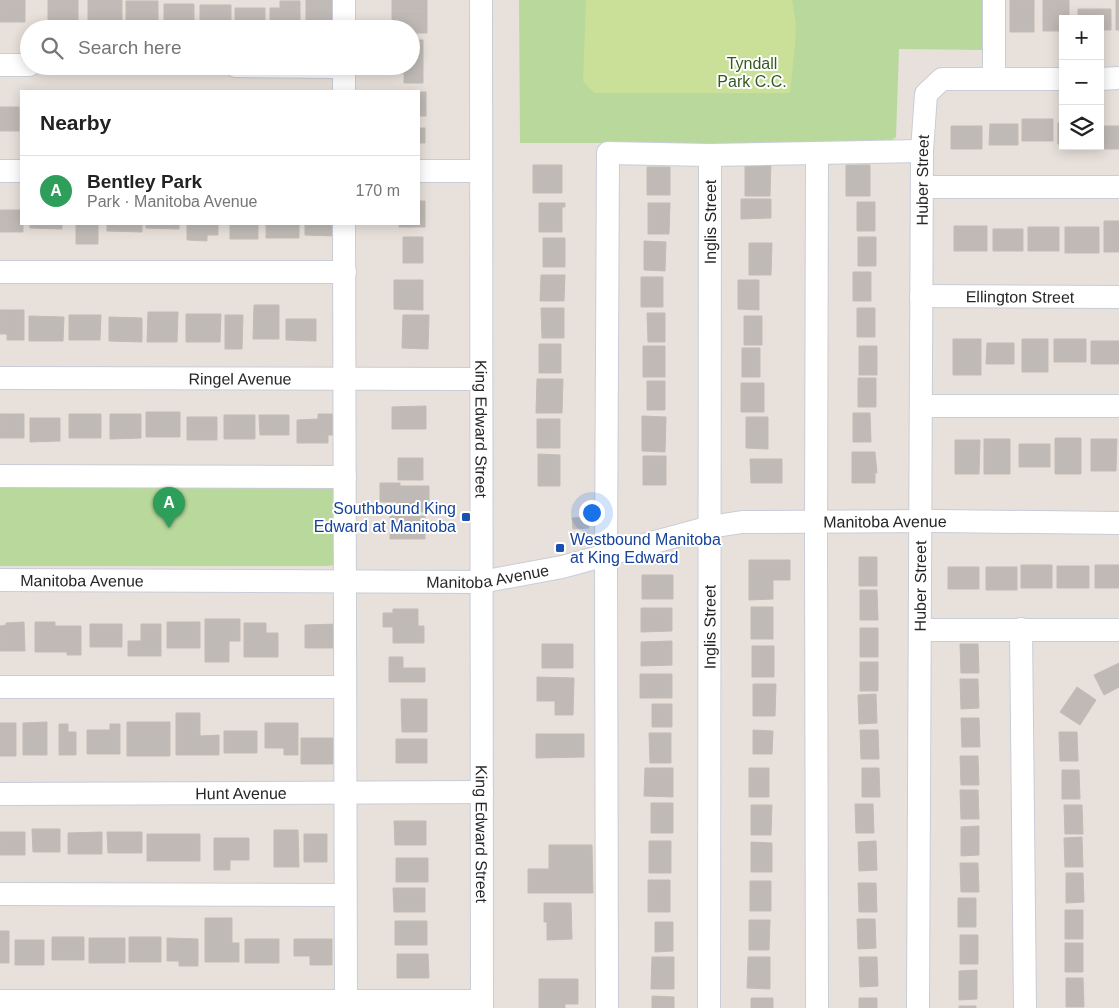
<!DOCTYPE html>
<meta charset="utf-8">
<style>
body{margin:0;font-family:Arial,sans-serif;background:#f2f2f2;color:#222}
.controls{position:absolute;right:15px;top:15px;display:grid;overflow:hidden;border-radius:0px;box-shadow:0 2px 12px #0003}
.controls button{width:45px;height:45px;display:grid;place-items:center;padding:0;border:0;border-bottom:1px solid #e0e0e0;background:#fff;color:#222;font:25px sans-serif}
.you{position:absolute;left:591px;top:512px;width:18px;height:18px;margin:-12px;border:4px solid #fff;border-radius:50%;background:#1a73e8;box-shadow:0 0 0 8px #1a73e833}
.badge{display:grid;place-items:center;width:32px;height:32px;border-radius:50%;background:#4a7ae5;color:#fff;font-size:16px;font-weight:700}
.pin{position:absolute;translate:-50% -41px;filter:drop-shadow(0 1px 2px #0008)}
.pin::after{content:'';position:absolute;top:26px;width:18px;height:15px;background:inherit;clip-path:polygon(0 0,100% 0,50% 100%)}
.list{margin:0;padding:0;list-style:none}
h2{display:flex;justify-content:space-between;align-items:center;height:65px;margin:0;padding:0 20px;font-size:21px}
h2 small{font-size:16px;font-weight:400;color:#767676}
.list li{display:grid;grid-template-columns:32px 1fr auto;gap:15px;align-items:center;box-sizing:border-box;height:70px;padding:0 20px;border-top:1px solid #e0e0e0}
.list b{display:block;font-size:19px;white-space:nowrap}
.list p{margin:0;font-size:16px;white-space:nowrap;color:#767676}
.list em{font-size:16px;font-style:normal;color:#767676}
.icon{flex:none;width:28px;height:28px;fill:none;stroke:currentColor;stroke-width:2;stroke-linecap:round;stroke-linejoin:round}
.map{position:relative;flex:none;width:1119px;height:1008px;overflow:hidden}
.search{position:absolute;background:#fff;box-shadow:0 2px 12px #0003;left:20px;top:20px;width:400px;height:55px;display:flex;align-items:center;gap:12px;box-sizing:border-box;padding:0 18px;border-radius:28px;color:#767676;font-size:19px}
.panel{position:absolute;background:#fff;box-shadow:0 2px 12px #0003;left:20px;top:90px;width:400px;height:135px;border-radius:0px}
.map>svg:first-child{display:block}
.green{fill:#b8d99b}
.pitch{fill:#cae098}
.building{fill:#c0bab6;stroke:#c3bcb4}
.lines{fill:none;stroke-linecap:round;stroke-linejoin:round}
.minor-casing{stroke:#c8cdd7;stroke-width:24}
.minor{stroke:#fff;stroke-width:22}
.transit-dot{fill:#1a4fb4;stroke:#fff;stroke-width:2}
.labels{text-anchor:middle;stroke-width:4;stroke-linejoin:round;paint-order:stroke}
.park-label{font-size:16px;fill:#345a20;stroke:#fff}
.street-label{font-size:16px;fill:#272727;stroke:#fff}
.transit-label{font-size:16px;fill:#164399;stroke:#fff;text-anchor:end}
</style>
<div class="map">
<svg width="1119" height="1008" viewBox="0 0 1119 1008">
<rect width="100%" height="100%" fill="#e8e0da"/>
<path class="green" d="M519,0H985L983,50L899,49L896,137L887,143H520Z
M0,486H328L334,489L339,562L334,565L326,566H0Z"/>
<path class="pitch" d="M586,0H792L796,25L795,45L790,93H594L583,81Z"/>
<path class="building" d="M0,0H25V22H0Z
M48,0H78V24H48Z
M88,0H122V23L88,22Z
M306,0H338V24H306Z
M392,0H427V11H392Z
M1010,0H1034V32H1010Z
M1043,0H1069V19H1063V31H1043Z
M1116,0H1119V30H1116Z
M126,1H158V23H126Z
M280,1H300V29H270V8H280Z
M164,4H194V27H164Z
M200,5H231V28H200Z
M235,8H265V29H235Z
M1078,9H1111V30H1100V19H1078Z
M392,11H427V33H411V29H392Z
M411,40H423V83H404V73H400V66H411Z
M419,92H426V116H419Z
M0,107H19V131H0Z
M1022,119H1053V141H1022Z
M1058,123H1063V144H1058Z
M990,124H1018V145H989Z
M951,126H982V149H951Z
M1100,126H1119V149H1096V146H1100Z
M419,128H425V143H419Z
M745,162H771L770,196H745Z
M533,165H562V193H533Z
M846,165H870V196H846Z
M647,167H670V195H647Z
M741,199H771V218L741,219Z
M419,201H425V227H399V224H419Z
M857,202H875V231H857Z
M539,203H565V207H562V232H539Z
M648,203H670L669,234H648Z
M0,210H21V224H23V232H0Z
M1104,221H1119V252H1104Z
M30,224H62V229L30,228Z
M76,224H98V244H76Z
M107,224H142V232L107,231Z
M146,224H179V229L146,228Z
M187,224H218V235H207V241L187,240Z
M230,224H258V239H230Z
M266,224H299V238H266Z
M305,224H335V236L305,235Z
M954,226H987V251H954Z
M1028,227H1059V251H1028Z
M1065,227H1099V253H1065Z
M993,229H1023V251H993Z
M403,237H423V263H403Z
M858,237H876V266H858Z
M543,238H565V267H543Z
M644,241L666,242L665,271L644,270Z
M749,243H772L771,275H749Z
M853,272H871V301H853Z
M541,275H565L564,301H540Z
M641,277H663V307H641Z
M394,280H423V310L394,309Z
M738,280H759V310L738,309Z
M254,305H279V339H253Z
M541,308H564V338H542Z
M857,308H875V337H857Z
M0,310H24V340H7V334H0Z
M148,312H178L177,342H147Z
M647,313H665V342H648Z
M186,314H221L220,342H186Z
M69,315H101L100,340H69Z
M225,315H243L242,349H225Z
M403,315H429L428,349L402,348Z
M29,316L64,317L63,341H29Z
M744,316H762V345H744Z
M109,317L142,318V342L109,341Z
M286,319H316V341L286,340Z
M953,339H981V375H953Z
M1022,339H1048V372H1022Z
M1054,339H1086V362H1054Z
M1091,341H1119V364H1091Z
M987,343H1014V364H986Z
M539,344H561V373H539Z
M643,346H665V377H643Z
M859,346H877V375H859Z
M742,348H760V377H742Z
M858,378H876V407H858Z
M537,379H563L562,413H536Z
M647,381H665V410H647Z
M741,383H764V412H741Z
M426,406V429H392V407Z
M146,412H180V437H146Z
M853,413H870L871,442H853Z
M0,414H24V438H0Z
M69,414H101V438H69Z
M110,414H141V438L110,439Z
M318,414H337V435H328V443H297V420L318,419Z
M224,415H255V439H224Z
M259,415H289V435H260Z
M642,416L666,417L665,452L642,451Z
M187,417H217V440H187Z
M746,417H768V449L746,448Z
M30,418H60V441L30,442Z
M537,419H560V448H537Z
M1055,438H1081V474H1055Z
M984,439H1010V474H984Z
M1091,439H1117L1116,471H1091Z
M955,440H980L979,474H955Z
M1019,444H1050V467H1019Z
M852,452H875L877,473H875V483H852Z
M538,454L560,455V486H538Z
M643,456H666V485H643Z
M398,458H423V480H398Z
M750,459H782V483H751Z
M380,483H400V486H429V512H397V502H380Z
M390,516H425V539H390Z
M588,517L589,528L573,529L572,518Z
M859,557H877V586H859Z
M749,560H790V580H773V599L749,600Z
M1021,565H1052V588H1021Z
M1095,565H1119V588H1095Z
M1057,566H1089V588H1057Z
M948,567H979V589H948Z
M986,567H1017V590H986Z
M642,575H673V599H642Z
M860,590H877L878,620H860Z
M751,607H773V639H751Z
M641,608H672V631L641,632Z
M393,609H418V626H424V643H393V627H383V613H393Z
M205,619H240V641H229V662H205Z
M24,622L25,651H0V626L6,625V623Z
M35,622H55V626H81V655H67V652H35Z
M167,622H200V648H167Z
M244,623H266V633H278V657H244Z
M90,624H122V647H90Z
M141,624H161V656H128V641H141Z
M338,624V648H305V625Z
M860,628H878V657H860Z
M672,641V665L641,666V642Z
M542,644H573V668H542Z
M960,644H978L979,673H961Z
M752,646H774V677H752Z
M389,657H403V668H425V682H389Z
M860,662H878V691H860Z
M1119,663V687L1104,695L1094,675Z
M640,674H672V698H640Z
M537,677L574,678L573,715H555V701H537Z
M960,679H978L979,708L961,709Z
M753,684H776L775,716H753Z
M1077,687L1096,700L1080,725L1060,712Z
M876,694L877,723L859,724L858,695Z
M401,699H427V732H402Z
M652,704H672V727H652Z
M176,713H200V736L219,735V755H176Z
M961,718H979L980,747H962Z
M47,722V755H23V723Z
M127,722H170V756H127Z
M0,723H16V756H0Z
M265,723H298V755H284V748H265Z
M59,724H68V732H76V755H59Z
M110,724H120V754H87V730H110Z
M753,730L773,731L772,754H753Z
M860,730H878L879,759H861Z
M224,731H257V753H224Z
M1059,732H1077L1078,761H1060Z
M649,733H671V763H650Z
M536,734H584V757L536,758Z
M301,738H333V764H301Z
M396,739H427V763H396Z
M960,756H978L979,785H961Z
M645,768H673V797L644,796Z
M749,768H769V797H749Z
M862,768H879L880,797H862Z
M1062,770H1079L1080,799H1062Z
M960,790H978L979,819H961Z
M651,803H673V833H651Z
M855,804H873L874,833H856Z
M751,805H772L771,835H751Z
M1064,805H1082L1083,834H1065Z
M394,821H426V845H395Z
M979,826V855L961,856V827Z
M32,829H60V852H33Z
M274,830H298L299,867H274Z
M0,832H25V855H0Z
M102,832V854H68V833Z
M107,832H142V853H108Z
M147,834H200V861H147Z
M304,834H327V862H304Z
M1082,837L1083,867H1065L1064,838Z
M214,838H249V860H230V870H214Z
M649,841H671V873H649Z
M876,841L877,870L859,871L858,842Z
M751,842L772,843V872H751Z
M549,845H592L593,893H528V869H549Z
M396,858H428V882H396Z
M960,863H978L979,892H961Z
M1066,873H1083L1084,902L1066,903Z
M648,880H670V912H648Z
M750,881H771V911H750Z
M858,883H876L877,912H859Z
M393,888H425V912H394Z
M958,898H976V927H958Z
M544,903H571L572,939L547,940V922H544Z
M1065,910H1083V939H1065Z
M205,918H232V943H239V962H205Z
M857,919H875L876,948L858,949Z
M749,920H770L769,950H749Z
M395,921H427V945H395Z
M655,922H673V951L655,952Z
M0,931H9V963H0Z
M960,935H978V964H960Z
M52,937H84V960H52Z
M129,937H161V962H129Z
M89,938H125V963H89Z
M167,938L198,939V966H179V961H167Z
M245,939H279V963H245Z
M294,939H332V965H310V956H294Z
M15,940H44V965H15Z
M1065,943H1083V972H1065Z
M397,954H428L429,978H397Z
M652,957H674V989H651Z
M748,957H770V989L747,988Z
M859,957H877L878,986L860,987Z
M977,970V999L959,1000V971Z
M1066,978H1083L1084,1007H1066Z
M539,979H578V1004H565V1008H539Z
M652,996L674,997V1008H652Z
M751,998H773V1008H751Z
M859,998H877V1008H859Z
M959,1006H976V1008H959Z"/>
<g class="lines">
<defs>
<g id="minor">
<path d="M344,0V29"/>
<path id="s1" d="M481,0L482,1008"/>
<path d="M994,0V79"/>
<path d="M0,65H29"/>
<path d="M236,66L344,67"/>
<path d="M344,66V91"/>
<path d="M1100,79L1119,78"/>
<path d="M817,153L816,541L817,1008"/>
<path d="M0,171H21"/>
<path d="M419,171H480"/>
<path d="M922,187H1119"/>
<path d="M344,224L346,1008"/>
<path d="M0,272H345"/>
<path id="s2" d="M921,296L1119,297"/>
<path id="s3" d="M0,378L480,379"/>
<path d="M921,406H1119"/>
<path d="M0,476L345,477"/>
<path id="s4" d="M0,580L481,582L562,567L710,527L742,522L937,521L1119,523"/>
<path d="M1021,629L1025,1008"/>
<path d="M920,630H1119"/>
<path d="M0,687H345"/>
<path id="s5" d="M0,794L482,792"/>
<path d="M0,894L345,895"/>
<path d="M0,1001H482"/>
<path d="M607,1008L606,556L608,153L710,155L922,151"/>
<path id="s6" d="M709,1008L710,155"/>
<path id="s7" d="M918,1008L922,151L926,94L942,79H1063"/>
</g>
</defs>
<use href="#minor" class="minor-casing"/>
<use href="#minor" class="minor"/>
</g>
<g class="transit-dot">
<rect x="461" y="512" width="10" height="10" rx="2.5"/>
<rect x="555" y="543" width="10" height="10" rx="2.5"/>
</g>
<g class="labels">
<g class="park-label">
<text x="752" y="69">Tyndall<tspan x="752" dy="18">Park C.C.</tspan></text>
</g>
<g class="street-label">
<text dy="6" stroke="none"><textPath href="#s7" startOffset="828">Huber Street</textPath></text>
<text dy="6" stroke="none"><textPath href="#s6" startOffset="786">Inglis Street</textPath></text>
<text dy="6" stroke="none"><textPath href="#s2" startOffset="99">Ellington Street</textPath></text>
<text dy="6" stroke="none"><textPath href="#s3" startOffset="240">Ringel Avenue</textPath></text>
<text dy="6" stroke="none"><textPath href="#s1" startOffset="429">King Edward Street</textPath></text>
<text dy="6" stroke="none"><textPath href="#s4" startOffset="892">Manitoba Avenue</textPath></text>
<text dy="6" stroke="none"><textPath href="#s4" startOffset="488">Manitoba Avenue</textPath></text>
<text dy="6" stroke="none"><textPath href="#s4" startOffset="82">Manitoba Avenue</textPath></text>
<text dy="6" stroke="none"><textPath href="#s7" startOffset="422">Huber Street</textPath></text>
<text dy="6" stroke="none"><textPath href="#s6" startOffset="381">Inglis Street</textPath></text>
<text dy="6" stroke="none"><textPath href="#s5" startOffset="241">Hunt Avenue</textPath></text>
<text dy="6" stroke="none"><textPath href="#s1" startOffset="834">King Edward Street</textPath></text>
</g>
<g class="transit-label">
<text x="456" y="514">Southbound King<tspan x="456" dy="18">Edward at Manitoba</tspan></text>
<text x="570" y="545" text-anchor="start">Westbound Manitoba<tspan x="570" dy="18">at King Edward</tspan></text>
</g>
</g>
</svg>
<div class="controls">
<button>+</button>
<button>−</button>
<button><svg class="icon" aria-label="layers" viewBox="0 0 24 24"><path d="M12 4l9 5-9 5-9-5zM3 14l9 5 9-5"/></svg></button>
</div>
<div class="you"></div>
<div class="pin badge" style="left:169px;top:528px;background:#2e9e5b">A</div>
<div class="search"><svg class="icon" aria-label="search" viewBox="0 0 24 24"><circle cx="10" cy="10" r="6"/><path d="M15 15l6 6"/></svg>Search here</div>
<section class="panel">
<h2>Nearby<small></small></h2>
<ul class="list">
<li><span class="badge" style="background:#2e9e5b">A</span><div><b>Bentley Park</b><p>Park · Manitoba Avenue</p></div><em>170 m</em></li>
</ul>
</section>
</div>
